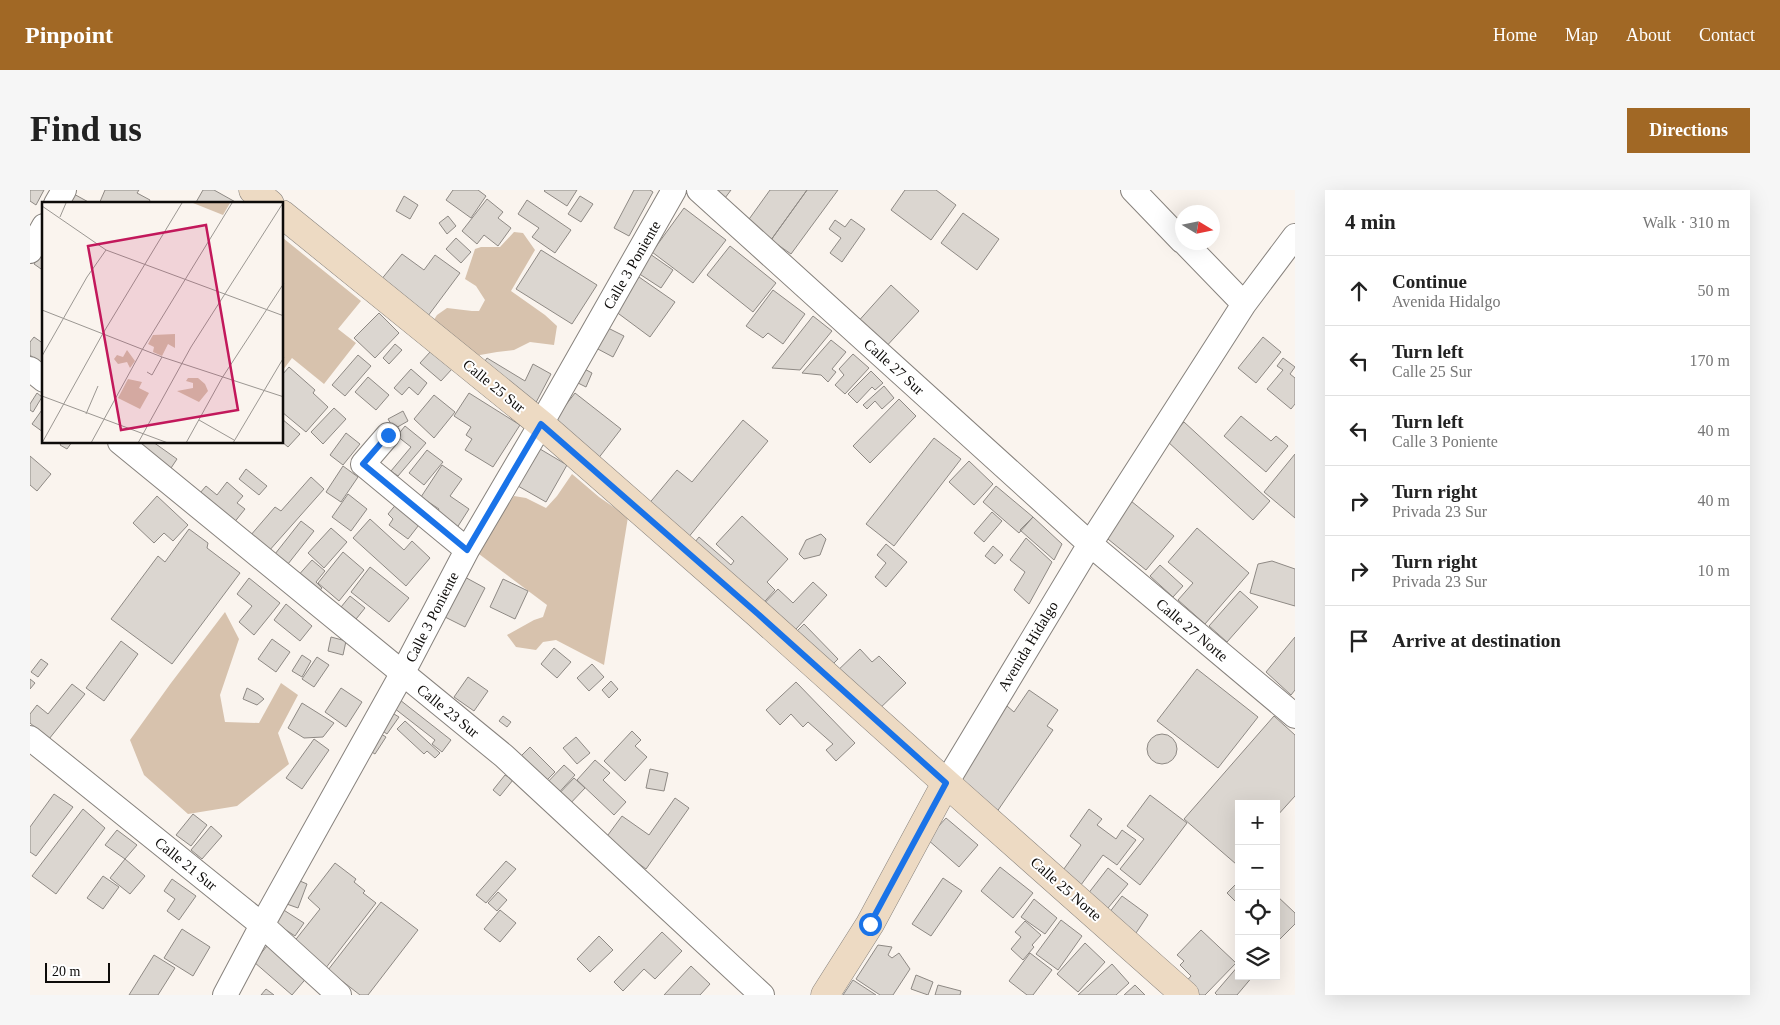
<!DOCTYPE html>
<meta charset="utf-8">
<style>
body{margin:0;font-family:Georgia,serif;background:#f6f6f6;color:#222}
.controls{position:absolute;right:15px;bottom:15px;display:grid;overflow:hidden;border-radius:0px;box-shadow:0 5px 20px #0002}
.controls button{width:45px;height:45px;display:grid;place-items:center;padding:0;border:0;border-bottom:1px solid #e0e0e0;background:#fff;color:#222;font:25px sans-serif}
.compass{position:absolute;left:1145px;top:15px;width:45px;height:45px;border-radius:50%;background:#fff;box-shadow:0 5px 20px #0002;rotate:100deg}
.scale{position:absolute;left:15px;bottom:12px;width:65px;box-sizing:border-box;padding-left:5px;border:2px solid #0d0b09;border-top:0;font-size:14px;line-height:18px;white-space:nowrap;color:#0d0b09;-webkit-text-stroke:4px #fff;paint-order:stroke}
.stop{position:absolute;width:15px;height:15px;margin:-11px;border:4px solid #1a73e8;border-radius:50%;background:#fff}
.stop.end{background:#1a73e8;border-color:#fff;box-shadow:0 1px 5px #0008}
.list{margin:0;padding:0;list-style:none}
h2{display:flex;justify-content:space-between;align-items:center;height:65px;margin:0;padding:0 20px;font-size:21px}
h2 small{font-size:16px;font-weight:400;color:#767676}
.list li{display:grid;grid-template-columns:32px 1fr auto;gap:15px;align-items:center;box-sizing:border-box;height:70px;padding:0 20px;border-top:1px solid #e0e0e0}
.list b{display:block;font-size:19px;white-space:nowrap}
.list p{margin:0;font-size:16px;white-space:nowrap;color:#767676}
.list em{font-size:16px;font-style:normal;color:#767676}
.icon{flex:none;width:28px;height:28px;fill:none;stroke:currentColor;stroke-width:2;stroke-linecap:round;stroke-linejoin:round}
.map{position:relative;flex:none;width:1265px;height:805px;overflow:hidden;border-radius:0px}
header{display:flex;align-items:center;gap:30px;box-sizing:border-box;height:70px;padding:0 25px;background:#a16825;color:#fff}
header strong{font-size:24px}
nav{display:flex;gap:28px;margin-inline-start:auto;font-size:18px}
.intro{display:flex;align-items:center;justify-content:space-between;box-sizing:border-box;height:120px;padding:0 30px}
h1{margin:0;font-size:35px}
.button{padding:12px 22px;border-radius:0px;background:#a16825;color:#fff;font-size:18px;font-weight:700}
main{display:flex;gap:30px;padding:0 30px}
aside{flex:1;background:#fff;border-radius:0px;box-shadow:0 5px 20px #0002}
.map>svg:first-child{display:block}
.green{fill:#d7c2ad}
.building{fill:#dbd6d0;stroke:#8e8984}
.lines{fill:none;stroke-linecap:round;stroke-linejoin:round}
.street-casing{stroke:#87827d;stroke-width:26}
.secondary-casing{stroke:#87827d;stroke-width:29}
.street{stroke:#fff;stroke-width:24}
.secondary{stroke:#eddac3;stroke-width:28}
.route{stroke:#1a73e8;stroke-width:6}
.labels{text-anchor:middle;stroke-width:4;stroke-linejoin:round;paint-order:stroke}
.street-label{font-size:15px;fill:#0d0b09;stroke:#fff}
.inset-road{fill:none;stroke:#9b9792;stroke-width:1}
.view{fill:#c2185b;fill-opacity:0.15;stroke:#c2185b;stroke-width:2.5}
.inset-edge{fill:none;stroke:#0d0b09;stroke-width:2.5}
</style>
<header>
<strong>Pinpoint</strong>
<nav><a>Home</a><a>Map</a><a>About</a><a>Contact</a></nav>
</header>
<div class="intro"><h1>Find us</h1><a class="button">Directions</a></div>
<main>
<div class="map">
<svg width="1265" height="805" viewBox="0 0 1265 805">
<rect width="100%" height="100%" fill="#faf4ee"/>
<path class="green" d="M484,42L493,43L505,60L481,101L515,125L527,136L524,155L500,152L484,160L467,162L450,165L444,175L400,136L407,125L417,118L442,121H449L455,110L446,96L435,89L445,59L451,57H470Z
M253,48L331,111L308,139L326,153L294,194L262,168L253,180Z
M542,284L569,307L598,327L574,475L526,450L513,452L506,460L486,457L477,445L504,430L513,427L517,415L445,361L484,306L496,308L516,318L527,306Z
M195,422L209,449L190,505L195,532L229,533L251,493L268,505L248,543L259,574L207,616L158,624L114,585L100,550L141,493Z"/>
<path class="building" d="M0,0H14L6,15L0,11Z
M75,0H109L107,3L120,10L118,14H69Z
M173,0H184L209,14H165Z
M423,0H448L456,6L441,28L416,10Z
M515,0H547L537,16L514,1Z
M604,0H620L623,2L599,46L584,38Z
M676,0H701L692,12Z
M740,0H777L741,50L717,32Z
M777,0H808L761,64L741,50Z
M875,0H906L926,15L901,50L861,20Z
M42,3L62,14H36Z
M374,6L388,15L380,29L366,21Z
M550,6L563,14L551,32L538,24Z
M457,9L473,22L468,28L481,38L468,56L454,45L447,54L432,41Z
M497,10L541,40L525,63L502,47L509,38L488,24Z
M654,18L696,50L663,93L622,62Z
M933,23L969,49L947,80L911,53Z
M418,26L426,36L417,44L409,33Z
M821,29L835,39L812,72L800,63L811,48L799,39L805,30L815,37Z
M426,48L441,62L431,73L416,59Z
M700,56L746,93L723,122L677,85Z
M14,59V81L4,74Z
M511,60L567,95L542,134L486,99Z
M372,64L394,80L405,65L430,83L392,134L346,96Z
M620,64L643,80L631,98L608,83Z
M609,87L645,112L620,147L585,121Z
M861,95L889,121L853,160L825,135Z
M743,100L775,124L753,154L738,143L733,148L716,136Z
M349,123L369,143L345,168L324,148Z
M783,126L802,141L770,180L742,178Z
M576,137L594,146L583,167L566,158Z
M4,147L14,154V168L10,173L0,165V152Z
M1233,147L1251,162L1226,193L1208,178Z
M801,150L816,162L802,179L806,182L798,192L791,185L772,183Z
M365,154L372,160L359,174L353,168Z
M401,161L422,179L411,191L390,173Z
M823,164L839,178L815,204L805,195L814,185L809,179Z
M328,165L341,176L315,206L302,195Z
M457,168L495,191L503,174L521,184L501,222L448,182Z
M1253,168L1265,177L1260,184L1265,188V214L1261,219L1237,199L1253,180L1247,176Z
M549,176L562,183L556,197L542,190Z
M259,177L285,200L283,203L298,217L276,242L252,222V185Z
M381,179L397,193L388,205L379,197L372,205L364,198Z
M841,181L853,193L845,200L842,197L827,213L818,204Z
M338,187L359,205L346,220L325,202Z
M854,196L864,208L852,219L845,211L837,219L833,215Z
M7,203L12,207L3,222L0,220V214Z
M439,203L490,235L463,277L435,260L442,249L436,245L441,237L424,226Z
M545,203L591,239L564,274L518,238Z
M404,205L425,222L404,248L384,229Z
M869,209L886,226L840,273L823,256Z
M14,217V242H13L2,234Z
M304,218L316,229L293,254L281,242Z
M373,221L378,231L364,239L358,229Z
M1211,226L1241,251L1246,246L1258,256L1236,282L1194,246Z
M252,229L270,244L258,257L252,252Z
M713,230L738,251L657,349L617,316L647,280L662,292Z
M1154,232L1240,311L1223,330L1137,251Z
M375,236L396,253L368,286L361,281L381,257L367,246Z
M316,243L330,254L313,275L300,265Z
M904,248L931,269L864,356L836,334Z
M32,252H42L37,259L30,255Z
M108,252H123L147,269L137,284Z
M510,259L537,275L516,312L488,296Z
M397,260L413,272L394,295L379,283Z
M1265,264V328L1234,302Z
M0,266L21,284L7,301L0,295Z
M939,271L963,294L944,315L919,292Z
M412,275L432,289L420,306L439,319L423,344L402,330L409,319L391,307Z
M313,276L328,287L311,312L296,302Z
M216,279L237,296L229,305L209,289Z
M281,287L294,299L238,362L220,346L245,317L251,321Z
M197,292L213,306L207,313L215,319L199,339L164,310L176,296L187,305Z
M966,296L1003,327L989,343L953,312Z
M318,304L337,319L321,341L302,327Z
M127,306L158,335L143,351L134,343L124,353L103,333Z
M1101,311L1144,346L1116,380L1073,345Z
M368,312L392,331L378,349L359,335L363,329L358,324Z
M962,322L972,331L954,352L944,343Z
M712,326L758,369L737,392L745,400L728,419L661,357L669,347L701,375L704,371L686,354Z
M1003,327L1032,354L1024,370L990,340Z
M340,329L374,360L382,351L400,368L376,396L323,348Z
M271,331L284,341L258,374L245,364Z
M301,338L317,352L294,378L278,363Z
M1167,338L1219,383L1175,434L1148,410L1163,393L1138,372Z
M159,339L178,353L177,358L210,383L142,474L81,429L128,366L135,372Z
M791,344L796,349L790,365L774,369L769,364L776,350Z
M996,348L1022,372L999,414L984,400L995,382L980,370Z
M856,354L877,372L856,397L845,387L856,373L847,365Z
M963,356L973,365L965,374L955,366Z
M313,362L334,380L309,411L288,393Z
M282,370L295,381L286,392L292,398L286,405L266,388Z
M1242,371L1265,379V416L1220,403L1228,374Z
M1130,375L1153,396L1143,407L1120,386Z
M340,377L379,408L359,432L321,402Z
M431,385L455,398L435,437L411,425Z
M219,388L250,413L224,445L209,432L222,416L207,404Z
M473,389L498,401L485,429L460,417Z
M783,392L797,405L757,449L727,421L748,399L763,413Z
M1210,401L1228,417L1197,452L1179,436Z
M320,406L335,418L322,434L307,422Z
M256,414L282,436L270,451L244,430Z
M774,434L808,469L795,482L761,447Z
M301,447L316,451L313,465L298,461Z
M1265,447V500L1261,505L1236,482Z
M242,449L260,462L246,482L228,469Z
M91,451L108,464L74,511L56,498Z
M524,458L541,472L527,488L511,474Z
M830,459L842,472L849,466L876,493L843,525L802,486Z
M272,465L281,471L272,487L262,481Z
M287,467L299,475L284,497L272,489Z
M11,469L18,474L8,487L1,482Z
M562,474L574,487L559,501L547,488Z
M1167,479L1228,527L1188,578L1127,531Z
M438,487L458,501L444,521L424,507Z
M0,489L5,493L0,499Z
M581,491L588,499L579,508L572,500Z
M766,492L825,553L806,571L796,560L803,554L778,532L773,537L761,524L750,535L736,520Z
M42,494L55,504L19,549L0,533V524L7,515L18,524Z
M217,498L228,504L234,509L227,515L213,509Z
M311,498L332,512L316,537L295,522Z
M999,500L1028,520L1017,536L1023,540L964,626L921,596L977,516L984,522Z
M370,510L421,550L412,562L402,554L405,550L364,518Z
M272,513L304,533L293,547L274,548L258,538Z
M359,521L369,527L357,544L347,537Z
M473,526L481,532L477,537L469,531Z
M1244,526L1265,545V606L1246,627V614H1209V671L1206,674L1154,629Z
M375,531L410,563L405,568L397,561L394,564L367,539Z
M602,541L611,550L605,556L617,567L595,591L574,571Z
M348,542L356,547L345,564L337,559Z
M1117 559a15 15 0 1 1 30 0a15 15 0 1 1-30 0Z
M546,547L560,563L547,574L533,558Z
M284,549L299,560L272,599L256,588Z
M500,557L525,582L512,595L487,570Z
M565,570L580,583L573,590L596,612L584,625L547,590Z
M534,575L545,585L524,608L513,597Z
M620,579L638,583L634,601L616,598Z
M475,585L483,590L470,606L463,600Z
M544,588L555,598L536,618L525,608Z
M24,604L43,617L6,666L0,662V637Z
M1120,605L1157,633L1110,695L1090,679L1114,649L1097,636Z
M645,608L659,618L616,679L575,649L592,626L619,645Z
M53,619L75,638L26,704L2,686Z
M1059,619L1072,629L1067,635L1086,649L1092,640L1106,650L1087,675L1073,665L1045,703L1026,690L1051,655L1040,646Z
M163,624L177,635L161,656L146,645Z
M916,628L948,655L929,677L897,649Z
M181,636L192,646L172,669L161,660Z
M87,640L107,655L95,669L75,655Z
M95,669L115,686L100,704L80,688Z
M476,671L486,679L456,713L446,705Z
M305,673L326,689L324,692L335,701L333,703L346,713L295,779L263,753L290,719L278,708Z
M970,677L1003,703L983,728L951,701Z
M1078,678L1098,694L1073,724L1054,709Z
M73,686L89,697L73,719L57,708Z
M263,688L277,694L268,718L254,713Z
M913,688L932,701L901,746L882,734Z
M142,689L166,706L149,730L137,721L145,709L134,701Z
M1209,691V715L1197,703Z
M468,702L477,710L467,721L458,713Z
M1246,705L1265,723V734L1247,752Z
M1092,706L1118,725L1106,743L1079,723Z
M1004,709L1027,728L1015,744L991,727Z
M351,712L388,740L338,805H330L298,780Z
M249,717L274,733L265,746L241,730Z
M470,720L486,733L470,752L454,739Z
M1031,730L1052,746L1028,780L1006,764Z
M995,731L1011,745L1002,755L1004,757L993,770L981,759L991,747L985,742Z
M152,739L180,757L163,786L134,768Z
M1171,740L1206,773L1175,805H1163L1153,795L1161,786L1150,775L1154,771L1147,765Z
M632,742L652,761L625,789L614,779L593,801L584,792Z
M569,746L583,760L560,782L547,769Z
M241,751L279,785L262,805L224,772Z
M1055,753L1075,772L1048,802L1027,784Z
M848,755L862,757L858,765L862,768L869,763L880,779L863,805H850L826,789Z
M1000,763L1022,780L1003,805H997L979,791Z
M124,765L145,778L128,805H99Z
M1082,774L1099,793L1086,805H1048Z
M1209,775V786H1223L1207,805H1187L1185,803Z
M661,776L680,794L670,805H634Z
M886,785L903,792L898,805L881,799Z
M823,790L846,805H813Z
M908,795L931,801L930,805H905Z
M1105,795L1115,805H1094Z
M236,799L244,805H231Z"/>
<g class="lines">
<defs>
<path id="street" d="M669,0L1060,354L1265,526
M1103,0L1152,51
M26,14L34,0
M1154,52L1214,114
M0,61L14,36
M0,179L14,190
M358,245L333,274L437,360
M90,252L474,566L732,805
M0,548L232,735L309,805
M916,593L1060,354L1214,114L1265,46
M195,805L232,735L372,484L437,360L511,234L644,0"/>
<path id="secondary" d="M223,0L240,14
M252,24L511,234L728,424L916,593L1155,805
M795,805L840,734L916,593"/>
</defs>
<use href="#street" class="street-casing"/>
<use href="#secondary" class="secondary-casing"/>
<use href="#street" class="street"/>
<use href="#secondary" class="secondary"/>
</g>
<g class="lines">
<path class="route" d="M358,245L333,274L437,360L511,234L728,424L916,593L840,734"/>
</g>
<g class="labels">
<g class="street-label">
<text transform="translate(602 75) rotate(-60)" y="5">Calle 3 Poniente</text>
<text transform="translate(864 177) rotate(42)" y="5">Calle 27 Sur</text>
<text transform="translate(464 196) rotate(39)" y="5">Calle 25 Sur</text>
<text transform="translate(402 427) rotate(-63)" y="5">Calle 3 Poniente</text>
<text transform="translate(1162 440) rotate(40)" y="5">Calle 27 Norte</text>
<text transform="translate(998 456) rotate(-59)" y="5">Avenida Hidalgo</text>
<text transform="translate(418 521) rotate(39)" y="5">Calle 23 Sur</text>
<text transform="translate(156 674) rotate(39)" y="5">Calle 21 Sur</text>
<text transform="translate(1036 699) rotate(41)" y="5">Calle 25 Norte</text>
</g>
</g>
<g transform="translate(12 12)">
<rect width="241" height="241" fill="#faf4ee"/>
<path d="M151,1H188L181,13ZM133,132V146L126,142L120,154L111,150L112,145L106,142L111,133ZM85,148L93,159L88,166L85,160L76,162L72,157L75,153L81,155ZM146,176H156L163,182L166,189L157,200L135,189L151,186V181L144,179ZM86,177L100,180L97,186L107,191L98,207L76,196Z" fill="#d7c2ad"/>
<path class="inset-road" d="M0,4L64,48L242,114M18,15L24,1M0,108L120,155L242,195M0,154L45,75L64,48M105,170L110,173L120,155M0,194L126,241M44,212L56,184M157,218L192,238M0,241L60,133L140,1M49,241L100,148L190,1M96,241L149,145L241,1M144,241L180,176L242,81M191,241L242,155"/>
<path class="view" d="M164,23L196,208L79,228L46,44Z"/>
<rect width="241" height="241" class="inset-edge"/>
</g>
</svg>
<div class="controls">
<button>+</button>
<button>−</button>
<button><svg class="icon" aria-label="locate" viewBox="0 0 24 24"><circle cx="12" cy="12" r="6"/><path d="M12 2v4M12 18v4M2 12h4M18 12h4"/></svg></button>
<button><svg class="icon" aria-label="layers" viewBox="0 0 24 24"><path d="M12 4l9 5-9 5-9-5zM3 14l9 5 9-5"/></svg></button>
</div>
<svg class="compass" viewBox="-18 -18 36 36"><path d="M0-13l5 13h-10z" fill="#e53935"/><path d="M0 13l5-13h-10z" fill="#767676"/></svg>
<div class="scale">20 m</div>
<div class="stop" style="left:840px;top:734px"></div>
<div class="stop end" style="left:358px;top:245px"></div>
</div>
<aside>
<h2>4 min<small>Walk · 310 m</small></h2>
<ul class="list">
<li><svg class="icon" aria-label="ahead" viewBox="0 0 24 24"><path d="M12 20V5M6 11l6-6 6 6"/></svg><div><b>Continue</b><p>Avenida Hidalgo</p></div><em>50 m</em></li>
<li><svg class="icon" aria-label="left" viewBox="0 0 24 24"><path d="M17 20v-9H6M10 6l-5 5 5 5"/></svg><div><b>Turn left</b><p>Calle 25 Sur</p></div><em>170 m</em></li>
<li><svg class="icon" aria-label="left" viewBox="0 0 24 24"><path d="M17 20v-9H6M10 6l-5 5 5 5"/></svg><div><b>Turn left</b><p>Calle 3 Poniente</p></div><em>40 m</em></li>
<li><svg class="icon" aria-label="right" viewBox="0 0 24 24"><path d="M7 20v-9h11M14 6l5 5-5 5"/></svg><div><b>Turn right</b><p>Privada 23 Sur</p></div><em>40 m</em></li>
<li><svg class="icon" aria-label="right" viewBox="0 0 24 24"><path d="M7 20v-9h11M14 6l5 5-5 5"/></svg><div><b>Turn right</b><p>Privada 23 Sur</p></div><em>10 m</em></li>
<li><svg class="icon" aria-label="arrive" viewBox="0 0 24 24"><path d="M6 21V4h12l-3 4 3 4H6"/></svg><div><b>Arrive at destination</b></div></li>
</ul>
</aside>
</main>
